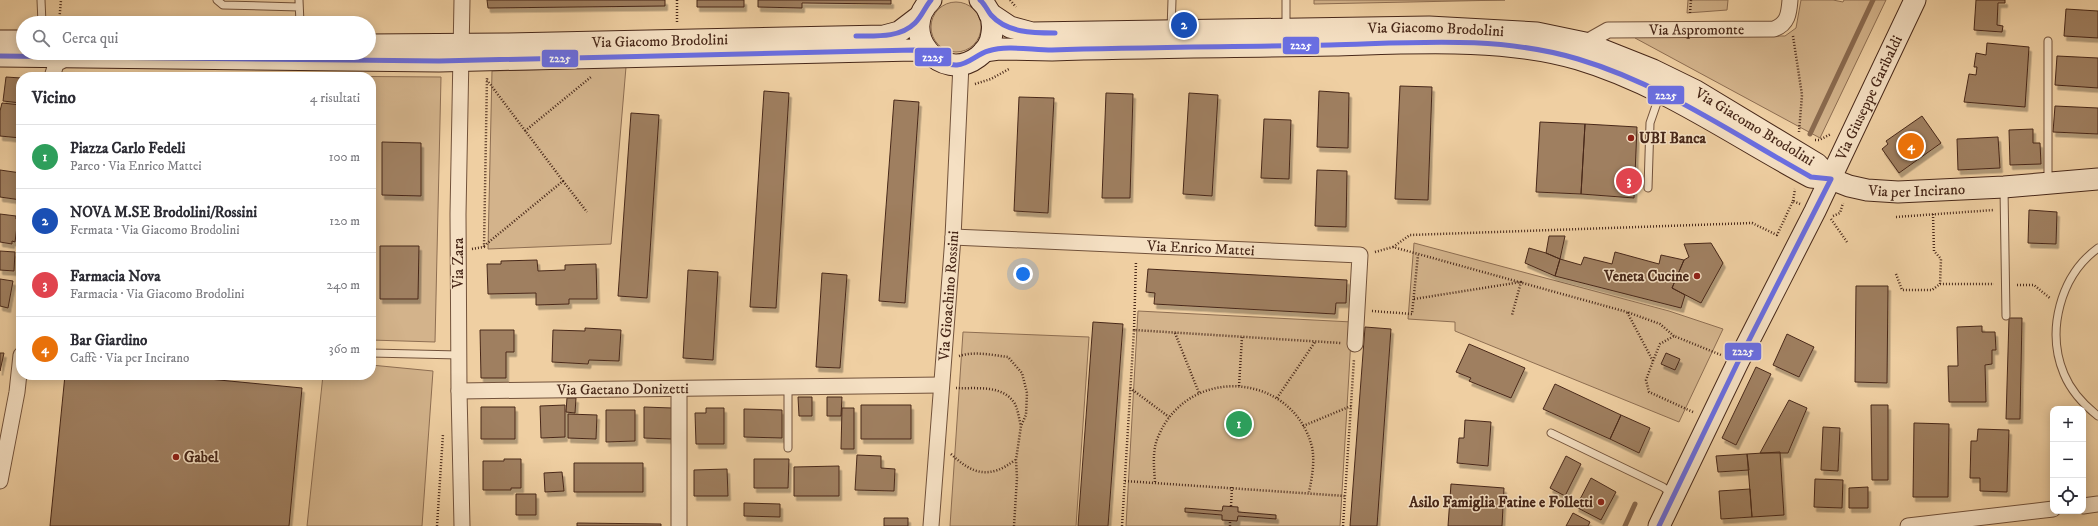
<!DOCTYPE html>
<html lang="it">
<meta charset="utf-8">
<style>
body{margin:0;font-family:"IM FELL DW Pica",serif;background:#f2f2f3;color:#2b2b33}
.controls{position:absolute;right:12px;bottom:12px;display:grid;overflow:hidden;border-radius:8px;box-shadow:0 2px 10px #0003}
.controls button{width:36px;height:36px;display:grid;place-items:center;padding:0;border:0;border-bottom:1px solid #e1e1e2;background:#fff;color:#2b2b33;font:20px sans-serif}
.you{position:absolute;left:1023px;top:274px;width:14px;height:14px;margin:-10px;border:3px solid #fff;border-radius:50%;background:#1a73e8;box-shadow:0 0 0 6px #1a73e833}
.badge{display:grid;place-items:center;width:26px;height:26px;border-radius:50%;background:#8f2418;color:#fff;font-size:13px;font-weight:700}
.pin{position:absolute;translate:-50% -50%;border:2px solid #fff;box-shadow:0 1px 4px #0006}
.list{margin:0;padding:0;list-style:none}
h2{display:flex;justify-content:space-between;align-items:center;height:52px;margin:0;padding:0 16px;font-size:17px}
h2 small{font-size:13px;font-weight:400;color:#7c7c81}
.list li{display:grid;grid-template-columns:26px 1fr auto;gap:12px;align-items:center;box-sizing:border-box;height:64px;padding:0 16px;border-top:1px solid #e1e1e2}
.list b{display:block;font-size:15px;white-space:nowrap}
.list p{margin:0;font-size:13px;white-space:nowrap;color:#7c7c81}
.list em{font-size:13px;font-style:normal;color:#7c7c81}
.icon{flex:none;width:22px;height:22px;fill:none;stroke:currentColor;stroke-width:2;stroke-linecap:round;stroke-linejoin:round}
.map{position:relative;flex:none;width:2098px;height:526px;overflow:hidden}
.search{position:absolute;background:#fff;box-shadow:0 2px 10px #0003;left:16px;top:16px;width:360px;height:44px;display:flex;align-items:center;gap:10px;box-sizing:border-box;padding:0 14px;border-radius:22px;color:#7c7c81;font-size:15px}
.panel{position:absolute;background:#fff;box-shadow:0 2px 10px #0003;left:16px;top:72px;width:360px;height:308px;border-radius:16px}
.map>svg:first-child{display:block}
.green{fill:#d3b38b;stroke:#8e6e52}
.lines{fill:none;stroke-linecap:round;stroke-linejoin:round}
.stream{stroke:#8a6a4f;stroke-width:5}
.building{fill:#9f7f60;stroke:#482819;filter:url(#shadow)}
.lane-casing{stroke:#72523b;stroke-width:9}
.street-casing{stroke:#72523b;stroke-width:17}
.secondary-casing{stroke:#482819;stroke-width:23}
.path{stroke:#482819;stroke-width:2.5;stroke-dasharray:1 2;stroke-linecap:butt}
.lane{stroke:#f5e0c3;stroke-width:7}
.street{stroke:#f5e0c3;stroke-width:15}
.secondary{stroke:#f5e0c3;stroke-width:21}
.bus-1-casing{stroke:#f5e0c3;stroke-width:8}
.bus-1{stroke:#6a6ee2;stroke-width:5}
.poi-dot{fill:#8f2418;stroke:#f5e0c3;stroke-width:1.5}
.labels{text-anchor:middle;stroke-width:3;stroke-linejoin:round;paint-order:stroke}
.street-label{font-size:15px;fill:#482819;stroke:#f5e0c3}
.poi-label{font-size:15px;font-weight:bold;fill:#482819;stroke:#f5e0c3;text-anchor:start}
.line-badge{stroke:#f5e0c3;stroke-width:1.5}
.badge-label{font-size:11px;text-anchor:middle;font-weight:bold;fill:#fff}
</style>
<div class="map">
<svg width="2098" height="526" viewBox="0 0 2098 526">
<defs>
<filter id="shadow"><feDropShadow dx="2.5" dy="4.5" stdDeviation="0" flood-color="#0004"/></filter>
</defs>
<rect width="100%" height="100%" fill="#efcfa2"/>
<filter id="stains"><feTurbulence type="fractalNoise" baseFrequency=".005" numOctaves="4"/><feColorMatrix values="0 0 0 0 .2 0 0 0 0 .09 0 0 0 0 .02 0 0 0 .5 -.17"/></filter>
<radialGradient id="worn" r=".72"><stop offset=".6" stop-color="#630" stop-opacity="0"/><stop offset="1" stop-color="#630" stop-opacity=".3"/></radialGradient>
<path class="green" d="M1314,0H1505L1314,4Z
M1688,0H1728L1727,10L1687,13Z
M1801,0H1833L1843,2L1844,0H1886L1820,138L1635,38L1637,35L1785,36L1796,28Z
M931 27a25 25 0 1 1 50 0a25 25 0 1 1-50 0Z
M626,67L611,244L488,249L492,71Z
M295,76L441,77L435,342L371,340V77Z
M1414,243L1669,311L1723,329L1679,422L1455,331V322L1408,319Z
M1138,311L1352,322L1340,526H1126Z
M963,332L1089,337L1076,526H950Z
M371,365L433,371L422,526H307L323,375H371Z"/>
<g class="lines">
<path class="stream" d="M1810,134L1873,0
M1625,526L1635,504"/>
</g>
<path class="building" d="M487,0H665V6L488,8Z
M697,0H744V7H697Z
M758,0H891V4L802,3V8L758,7Z
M1976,0H2005V3H1998L1997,25L2003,26L2002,32L1974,30Z
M2066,9L2098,11V38L2064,36Z
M1987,43L2029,47L2025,107L1964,102L1969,74L1976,75L1977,67H1974L1976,53L1986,55Z
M2057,56L2098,58V88L2055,85Z
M6,77L21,78V103L3,101Z
M1400,86L1432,87L1428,200L1395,199Z
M764,91L789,93L776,308L750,307Z
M1319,91L1349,93L1348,148L1317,147Z
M1106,93L1133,94L1130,198H1102Z
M1189,93L1218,95L1212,196L1183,194Z
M1019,97L1054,98L1048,213L1014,211Z
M894,100L919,102L905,303L879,301Z
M2,103L21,105V138L0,136V111Z
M2055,106L2098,108V134L2053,132Z
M631,113L659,115L647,298L618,296Z
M1922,116L1941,143L1899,173L1882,149L1888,144L1886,141Z
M1264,119L1291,120L1289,179L1261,178Z
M1540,122L1585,124L1581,194L1536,192Z
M1585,124L1637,127L1634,198L1581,194Z
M2033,129V143H2040L2041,164L2010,165L2009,130Z
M1998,137L2000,168L1958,170L1957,139Z
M382,142L421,143V196L382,195Z
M0,170L21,173V200L0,197Z
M1317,170L1347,171L1346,227L1315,226Z
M2029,210L2057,212L2056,244L2028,243Z
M0,214L16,216V219H18L15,242L12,241V244L0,242Z
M1549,236H1565L1560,259L1546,253Z
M1711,243L1723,263L1701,303L1672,288L1684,260L1689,257L1684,244Z
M380,246H419L418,299H380Z
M1529,248L1546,253L1560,259L1555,276L1525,263Z
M0,251L15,252L14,271L0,270Z
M1615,252L1659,264L1661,255L1684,260L1672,288L1685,295L1681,308L1555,276L1560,259L1581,265L1584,257L1612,264Z
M537,260L538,271L565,270V265L596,264L597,299H569V304L536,305V293L488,294L487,264H501V261Z
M1148,269L1347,280L1346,303H1336L1335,314L1154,304L1155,293L1146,292Z
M688,270L718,272L713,360L683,358Z
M822,273L847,275L840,368L816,367Z
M0,279L13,281L8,308L0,306Z
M1856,286H1888L1887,383L1855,382Z
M2009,318H2022L2020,419H2006Z
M1093,322L1123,324L1108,526H1078Z
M1982,326V332H1995L1996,350H1992V364L1985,365L1986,402H1949L1948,366H1958L1957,327Z
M1365,327L1391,329L1377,526H1350Z
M585,328L621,330L619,361L589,360L588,364L552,362L553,330L585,331Z
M480,330H514V352H506V378H481Z
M1787,334L1814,347L1799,377L1773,365Z
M1469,344L1525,368L1511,398L1469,381L1471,378L1456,372Z
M0,353H4L0,371Z
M1666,353L1680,359L1675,370L1661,364Z
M1756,367L1771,374L1736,445L1722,438Z
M65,375H167L302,388L289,526H50Z
M1555,384L1621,415L1610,439L1543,409Z
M798,397H812V416H799Z
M827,397H842L841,416H827Z
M567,398H576L575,413L566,412Z
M1789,400L1807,408L1788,453H1760Z
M565,405V437L541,438L540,406Z
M861,405H911V439H861Z
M1871,405H1888V480H1872Z
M481,407H515V439H481Z
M644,407L672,408V439L644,438Z
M706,408H724V444H696L695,413H706Z
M842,408H854V449H841Z
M744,409L782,410V438L744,437Z
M606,410H635V441L606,442Z
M568,414L597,415L596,439L568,438Z
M1621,415L1650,428L1639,453L1610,439Z
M1465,420L1491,422L1488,466L1457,463L1459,438H1464Z
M1914,423L1949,424L1948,497H1913Z
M1823,427L1840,428L1838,471L1821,470Z
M1978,429L2009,430L2007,492L1980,491V478H1970L1971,441H1977Z
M1780,452L1784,515L1752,517L1747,454Z
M1747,454L1749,470L1718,472L1716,456Z
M857,455L881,456V468L895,469L894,491L855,490Z
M1566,456L1581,464L1565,496L1550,488Z
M504,459H521V488H511V490H483V461H504Z
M754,459H789L788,488H754Z
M574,463H643V492H574Z
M839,466V496H794V467Z
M727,469L728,496H694V470Z
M562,472L564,491L545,492L544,473Z
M1591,478L1616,492L1601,520L1576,507Z
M1815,479L1843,480L1842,508L1814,507Z
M1451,484L1504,488L1502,526H1448Z
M1868,487V508H1849V488Z
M1750,489L1752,517L1721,519L1719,491Z
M516,494H536V515H516Z
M744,503L780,504V517L744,516Z
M1223,506L1238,507V512L1276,515V519L1238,516L1237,521L1222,520V515L1185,512V508L1222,511Z
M1573,513L1590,522L1588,526H1566Z
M884,518H908V526H884Z
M577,523L661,524V526H577Z"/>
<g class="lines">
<defs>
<path id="lane" d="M41,0L42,23
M217,0L223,5L299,7
M299,0L300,23
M1286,28V0
M1171,30L1172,0
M2048,181V41
M1648,188L1650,123L1660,94
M2004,189L2006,316
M2098,248C2060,276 2046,331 2064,374C2071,391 2084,405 2098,416
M371,353L459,355
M788,387V448
M1551,433L1663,487L1672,494"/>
<g id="street">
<path id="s1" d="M1585,43L1608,30L1774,29C1788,24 1789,13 1790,0"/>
<path d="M52,77L56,64L67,58"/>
<path id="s2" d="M953,237L1360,255L1355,344"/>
<path id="s3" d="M459,391L941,385"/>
<path d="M0,481L17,392L21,355"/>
<path d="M2083,506L2098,504"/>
<path d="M462,526L459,391L458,214L462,0"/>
<path d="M679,526V389"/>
<path id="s4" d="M931,526L953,237L961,64"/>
<path d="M1908,526L2053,509"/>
</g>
<g id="secondary">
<path d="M931,0C897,32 941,85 978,57C986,51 991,43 992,33C994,21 990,9 980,0"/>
<path id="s5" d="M989,13L1010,27L1032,33L1429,27L1537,33L1585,43L1653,70L1696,91L1817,164L1831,179"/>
<path d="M0,41H23"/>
<path id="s6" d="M369,45L505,44L884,36L899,32L920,16"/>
<path id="s7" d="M984,51L999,49L1052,50C1145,47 1239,47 1333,45C1410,43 1505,37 1578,59C1662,84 1734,136 1811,177L1831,179L1849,186L1867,190L1898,192L2004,187L2098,179"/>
<path d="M0,56L439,61L914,50L931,55"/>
<path id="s8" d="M1659,526L1738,362L1815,211L1915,0"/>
</g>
</defs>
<use href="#lane" class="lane-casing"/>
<use href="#street" class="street-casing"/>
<use href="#secondary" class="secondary-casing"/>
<path class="path" d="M677,0V23
M1010,0L1016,7
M1690,13L1691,0
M59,23L61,0
M1793,36L1802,95L1799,132
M975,84L991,79L1009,69
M525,131L591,77
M1815,140H1819L1831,134
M563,181L587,212
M1793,201L1795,189
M1933,214L1934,251L1941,259L1940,284
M1833,216L1840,213L1843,203
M1896,217L1994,210
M1831,219L1847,242
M484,246L563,181L487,80
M1393,247L1410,235L1752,223L1777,235L1793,201L1800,204
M472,249L484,247L487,77
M1375,252L1393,247L1627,312
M1896,274L1902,290H1932L1940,284H1994
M2017,285H2034L2051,299
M1414,299L1521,282L1512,315
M1372,311L1412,314L1418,255
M1134,330L1136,261
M1175,333L1199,393
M959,356C975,351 992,355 1008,357L1022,373L1027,393L1026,415L1021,426L1016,460L1017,478L1014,526
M1653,361L1627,312L1660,324L1674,336
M1239,386L1242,337
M956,388C976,389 1003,384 1015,404C1018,410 1019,419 1021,426
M1130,388L1169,417
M1277,398L1315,342
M1693,412L1649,392L1646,380L1653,361L1660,344L1674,336L1721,355
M1303,426L1351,406
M951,454C973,475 990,479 1015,460
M1125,481L1345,496
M1155,482C1154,466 1152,451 1158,437C1188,364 1293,372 1312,447C1315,462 1312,477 1309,492
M1231,506L1232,487
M437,526L443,434
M1122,526L1134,330L1341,343
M1230,526V521
M1343,526L1354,359"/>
<use href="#lane" class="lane"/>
<use href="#street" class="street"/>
<use href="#secondary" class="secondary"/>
<defs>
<path id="bus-1" d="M980,0C985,4 987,10 991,15C1007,33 1033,33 1055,33
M856,36C876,36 900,38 915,23C922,16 925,7 931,0
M0,56L439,61L914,50C929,52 942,66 957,65C969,64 977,54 988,51C1008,45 1031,50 1052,50C1145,47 1237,47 1330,45C1412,43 1498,35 1578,59C1662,84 1735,135 1811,177L1831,179
M1659,526L1738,362L1831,179"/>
</defs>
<use href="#bus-1" class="bus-1-casing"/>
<use href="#bus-1" class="bus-1"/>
</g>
<g class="poi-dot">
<circle cx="1631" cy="138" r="4"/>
<circle cx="1697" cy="276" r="4"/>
<circle cx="176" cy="457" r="4"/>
<circle cx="1601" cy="502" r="4"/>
</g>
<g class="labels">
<g class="street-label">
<text dy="5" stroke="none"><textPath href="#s5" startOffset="452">Via Giacomo Brodolini</textPath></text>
<text dy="5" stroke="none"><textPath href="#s1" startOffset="115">Via Aspromonte</textPath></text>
<text dy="5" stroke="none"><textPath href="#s6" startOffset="291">Via Giacomo Brodolini</textPath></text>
<text dy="5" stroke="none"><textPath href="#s8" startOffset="477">Via Giuseppe Garibaldi</textPath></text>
<text dy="5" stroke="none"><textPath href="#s5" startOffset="792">Via Giacomo Brodolini</textPath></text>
<text dy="5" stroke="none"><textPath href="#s7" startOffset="965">Via per Incirano</textPath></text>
<text dy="5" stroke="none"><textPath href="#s2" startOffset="248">Via Enrico Mattei</textPath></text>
<text transform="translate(458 263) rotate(-90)" y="5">Via Zara</text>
<text dy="5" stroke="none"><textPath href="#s4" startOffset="231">Via Gioachino Rossini</textPath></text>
<text dy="5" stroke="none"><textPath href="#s3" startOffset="164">Via Gaetano Donizetti</textPath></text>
</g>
<g class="poi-label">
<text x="1639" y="143">UBI Banca</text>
<text x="1689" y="281" text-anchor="end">Veneta Cucine</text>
<text x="184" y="462">Gabel</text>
<text x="1593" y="507" text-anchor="end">Asilo Famiglia Fatine e Folletti</text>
</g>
</g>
<g class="line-badge">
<rect x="1282" y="36" width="38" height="19" rx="4" fill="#6a6ee2"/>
<rect x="914" y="47" width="38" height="20" rx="4" fill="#6a6ee2"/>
<rect x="541" y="49" width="38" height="19" rx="4" fill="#6a6ee2"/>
<rect x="1647" y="85" width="38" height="20" rx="4" fill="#6a6ee2"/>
<rect x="1724" y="342" width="38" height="19" rx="4" fill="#6a6ee2"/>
</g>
<g class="badge-label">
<text x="1301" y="49">z225</text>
<text x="933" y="61">z225</text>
<text x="560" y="62">z225</text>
<text x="1666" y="99">z225</text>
<text x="1743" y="355">z225</text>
</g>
<rect width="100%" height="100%" filter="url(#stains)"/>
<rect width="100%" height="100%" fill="url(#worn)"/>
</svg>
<div class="controls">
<button>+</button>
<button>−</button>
<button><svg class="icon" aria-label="locate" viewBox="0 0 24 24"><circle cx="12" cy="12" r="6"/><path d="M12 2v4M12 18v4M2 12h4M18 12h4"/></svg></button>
</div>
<div class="you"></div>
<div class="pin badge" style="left:1239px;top:424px;background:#2e9e5b">1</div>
<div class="pin badge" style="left:1184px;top:25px;background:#1a4fb4">2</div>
<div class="pin badge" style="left:1629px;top:181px;background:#e0444e">3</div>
<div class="pin badge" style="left:1911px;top:146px;background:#e8710a">4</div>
<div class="search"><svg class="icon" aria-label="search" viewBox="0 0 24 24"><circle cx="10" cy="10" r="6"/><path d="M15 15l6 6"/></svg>Cerca qui</div>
<section class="panel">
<h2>Vicino<small>4 risultati</small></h2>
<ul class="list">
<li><span class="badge" style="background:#2e9e5b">1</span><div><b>Piazza Carlo Fedeli</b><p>Parco · Via Enrico Mattei</p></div><em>100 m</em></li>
<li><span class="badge" style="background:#1a4fb4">2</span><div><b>NOVA M.SE Brodolini/Rossini</b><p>Fermata · Via Giacomo Brodolini</p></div><em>120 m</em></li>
<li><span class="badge" style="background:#e0444e">3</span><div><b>Farmacia Nova</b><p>Farmacia · Via Giacomo Brodolini</p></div><em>240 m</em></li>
<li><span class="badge" style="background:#e8710a">4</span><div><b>Bar Giardino</b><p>Caffè · Via per Incirano</p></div><em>360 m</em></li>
</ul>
</section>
</div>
